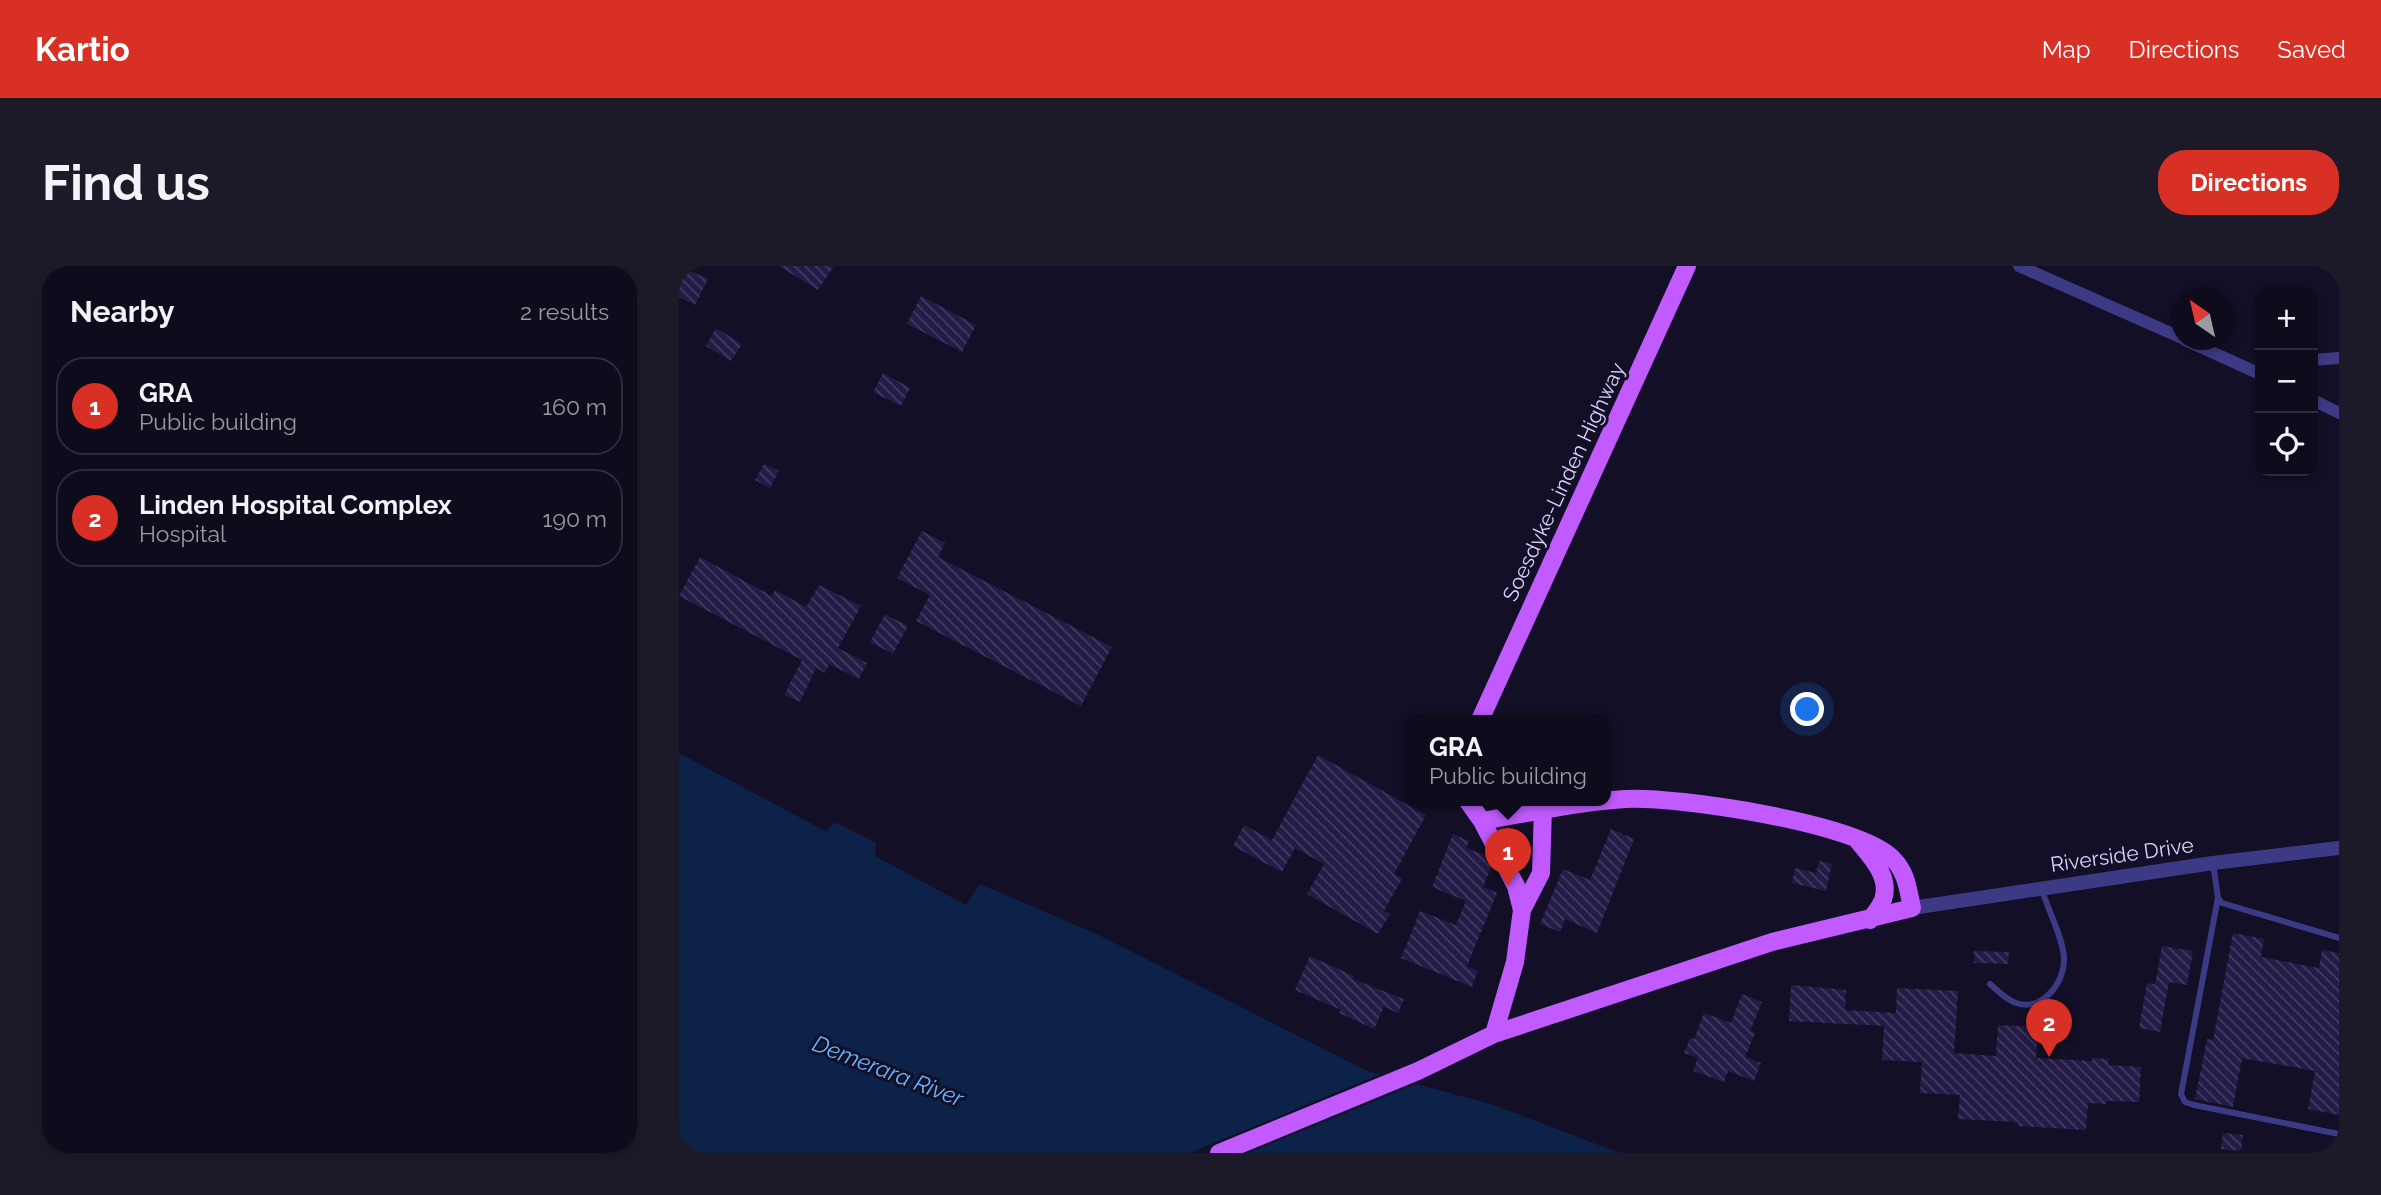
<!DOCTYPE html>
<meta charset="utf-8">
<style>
body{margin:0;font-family:Raleway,sans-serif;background:#1c1929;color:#f1f3f6}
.controls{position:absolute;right:21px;top:21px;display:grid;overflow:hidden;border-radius:14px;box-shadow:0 4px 10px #0003}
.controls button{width:63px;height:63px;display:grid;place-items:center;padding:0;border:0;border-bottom:2px solid #2e2b3b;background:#0e0b1c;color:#f1f3f6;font:35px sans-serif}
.compass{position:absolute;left:1492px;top:21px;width:63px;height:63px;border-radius:50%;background:#0e0b1c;box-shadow:0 4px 10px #0003;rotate:326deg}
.you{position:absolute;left:1129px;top:444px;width:24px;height:24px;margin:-18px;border:5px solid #fff;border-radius:50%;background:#1a73e8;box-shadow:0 0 0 10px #1a73e833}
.badge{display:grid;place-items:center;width:46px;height:46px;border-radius:50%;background:#d93025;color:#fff;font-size:23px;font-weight:700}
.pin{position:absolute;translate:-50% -58px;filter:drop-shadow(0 2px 4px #0008)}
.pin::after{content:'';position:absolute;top:37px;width:24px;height:21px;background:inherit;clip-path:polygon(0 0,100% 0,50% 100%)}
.popup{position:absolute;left:726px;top:449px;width:206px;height:91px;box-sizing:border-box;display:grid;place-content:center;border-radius:14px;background:#0e0b1c;filter:drop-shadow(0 2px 5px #0005);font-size:23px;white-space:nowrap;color:#9b9ba3}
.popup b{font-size:26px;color:#f1f3f6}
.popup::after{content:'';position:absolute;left:50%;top:100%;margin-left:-14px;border:14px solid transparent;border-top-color:#0e0b1c}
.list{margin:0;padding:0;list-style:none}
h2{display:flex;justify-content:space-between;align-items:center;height:91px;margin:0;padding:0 28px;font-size:30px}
h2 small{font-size:23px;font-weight:400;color:#9b9ba3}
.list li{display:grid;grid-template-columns:46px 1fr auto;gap:21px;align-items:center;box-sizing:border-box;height:98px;margin:0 14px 14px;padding:0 14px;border:2px solid #2e2b3b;border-radius:28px}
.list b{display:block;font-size:26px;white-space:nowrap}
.list p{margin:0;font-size:23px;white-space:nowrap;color:#9b9ba3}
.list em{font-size:23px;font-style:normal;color:#9b9ba3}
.icon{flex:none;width:38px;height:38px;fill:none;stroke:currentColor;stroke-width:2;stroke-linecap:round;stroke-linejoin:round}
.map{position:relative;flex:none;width:1660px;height:887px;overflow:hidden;border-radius:28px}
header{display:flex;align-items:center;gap:42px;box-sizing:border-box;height:98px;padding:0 35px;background:#d93025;color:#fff}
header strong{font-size:33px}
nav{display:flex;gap:38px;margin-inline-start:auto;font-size:24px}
.intro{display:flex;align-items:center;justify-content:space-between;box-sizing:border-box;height:168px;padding:0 42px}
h1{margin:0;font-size:49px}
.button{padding:18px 32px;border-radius:28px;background:#d93025;color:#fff;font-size:24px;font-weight:700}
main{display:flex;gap:42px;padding:0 42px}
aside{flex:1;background:#0e0b1c;border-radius:28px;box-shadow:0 4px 10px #0003}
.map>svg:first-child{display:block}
.water{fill:#0c2248}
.pier{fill:#130f26}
.building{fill:url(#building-back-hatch)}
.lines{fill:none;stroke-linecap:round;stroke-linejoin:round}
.service{stroke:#3d3a85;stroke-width:6}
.minor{stroke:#3d3a85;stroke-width:12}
.tertiary{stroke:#3d3a85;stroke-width:14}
.primary{stroke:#c25bff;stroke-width:18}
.labels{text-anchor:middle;stroke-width:6;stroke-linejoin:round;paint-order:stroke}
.street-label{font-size:21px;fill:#d9d4ff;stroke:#130f26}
.water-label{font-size:23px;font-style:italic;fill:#62b6ff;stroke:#130f26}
</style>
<header>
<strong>Kartio</strong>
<nav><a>Map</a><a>Directions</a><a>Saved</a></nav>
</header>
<div class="intro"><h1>Find us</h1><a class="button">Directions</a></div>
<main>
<aside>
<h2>Nearby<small>2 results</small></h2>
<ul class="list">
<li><span class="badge">1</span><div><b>GRA</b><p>Public building</p></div><em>160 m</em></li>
<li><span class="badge">2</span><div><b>Linden Hospital Complex</b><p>Hospital</p></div><em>190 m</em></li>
</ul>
</aside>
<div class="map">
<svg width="1660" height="887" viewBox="0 0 1660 887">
<defs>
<pattern id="building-back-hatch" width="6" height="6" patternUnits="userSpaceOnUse" patternTransform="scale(1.75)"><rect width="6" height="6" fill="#241b47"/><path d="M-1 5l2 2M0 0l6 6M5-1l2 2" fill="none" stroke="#433b63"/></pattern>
</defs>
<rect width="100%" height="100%" fill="#130f26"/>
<path class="water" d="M0,487L148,566L155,556L197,577L196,590L287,639L301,618L424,671L686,804L815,839L941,887H0Z"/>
<path class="pier" d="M707,806L742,816L569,887H511Z"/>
<path class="building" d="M0,0L29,13L16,39L0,31Z
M100,0H155L139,24Z
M242,30L297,59L283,86L228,58Z
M37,62L63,78L52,95L27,80Z
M204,107L231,122L222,140L194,126Z
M85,198L100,205L91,222L76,214Z
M243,265L266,277L259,291L433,381L402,440L237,355L251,329L218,312Z
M21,291L93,330L96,324L127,341L140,319L182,340L159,382L188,397L180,413L150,398L146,407L137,402L121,436L105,429L123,394L0,330Z
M206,348L229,360L214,388L191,376Z
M639,489L747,549L715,608L723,613L705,645L711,648L699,668L628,628L645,598L616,582L603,606L554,580L565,559L593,574Z
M932,563L955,573L918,667L886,653L881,666L861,658L884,603L911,614Z
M774,568L790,575L787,582L809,590L813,598L804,621L818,627L788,700L799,705L793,721L722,692L741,645L777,659L787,635L753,621Z
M1140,595L1153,598L1147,625L1113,617L1116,602L1137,607Z
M1554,667L1585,673L1582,691L1640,702L1643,684L1660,687V849L1629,843L1636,805L1563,792L1554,841L1516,833L1528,773L1534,774Z
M1483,680L1514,685L1508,719L1490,716L1481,766L1460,762L1468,717L1476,718Z
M1295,685L1330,686L1329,698L1295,697Z
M631,690L675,710L674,713L725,733L719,747L705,741L695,763L660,747L662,744L616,724Z
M1112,719L1167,724L1166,744L1217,747L1218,722L1279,725L1275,787L1317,790L1319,759L1359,761L1357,792L1413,795V792L1430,793L1429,799L1462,801L1460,836L1427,835V838L1409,837L1407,864L1339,860V856L1279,853L1281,829L1241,827L1243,796L1203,794L1205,760L1110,755Z
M1063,728L1083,736L1071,765L1076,767L1066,791L1082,797L1075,815L1049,805L1045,816L1014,805L1019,792L1005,787L1011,772L1015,773L1025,747L1052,757Z
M1544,867L1564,869L1562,885L1542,883Z"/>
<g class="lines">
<path class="service" d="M1534,597L1539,632L1502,828L1506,836L1515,839L1660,868
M1539,632L1543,637L1660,672
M1311,718C1319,725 1326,733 1337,737C1364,746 1386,716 1385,692C1384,672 1369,644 1363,624"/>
<path class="minor" d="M1340,0L1503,72
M1506,74L1581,108
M1634,94L1660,92
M1634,134L1660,147"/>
<path class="tertiary" d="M1233,642L1534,597L1660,582"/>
<path class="primary" d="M801,454L1008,0
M788,534L803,555L837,620L843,644L836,696L815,768
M1179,575C1191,590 1210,609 1205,630C1204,638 1196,647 1191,654
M843,644L862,607L864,542L862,534
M540,887L739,805L815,768L1093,676L1233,642C1229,624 1228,607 1214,593C1180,557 997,530 946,533C897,536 850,547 803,555"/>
</g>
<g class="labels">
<g class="street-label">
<text transform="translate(885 216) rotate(-65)" y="7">Soesdyke-Linden Highway</text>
<text transform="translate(1443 589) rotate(-8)" y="7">Riverside Drive</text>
</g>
<g class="water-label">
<text transform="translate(209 805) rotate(21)" y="8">Demerara River</text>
</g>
</g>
</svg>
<div class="controls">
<button>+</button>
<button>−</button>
<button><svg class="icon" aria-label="locate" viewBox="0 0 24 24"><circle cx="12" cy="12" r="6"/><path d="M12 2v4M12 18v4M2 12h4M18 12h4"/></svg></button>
</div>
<svg class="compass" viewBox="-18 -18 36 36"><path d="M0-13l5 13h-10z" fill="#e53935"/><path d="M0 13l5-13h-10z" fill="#9b9ba3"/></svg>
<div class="you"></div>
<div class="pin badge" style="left:829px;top:620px">1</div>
<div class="popup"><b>GRA</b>Public building</div>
<div class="pin badge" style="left:1370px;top:791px">2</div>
</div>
</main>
